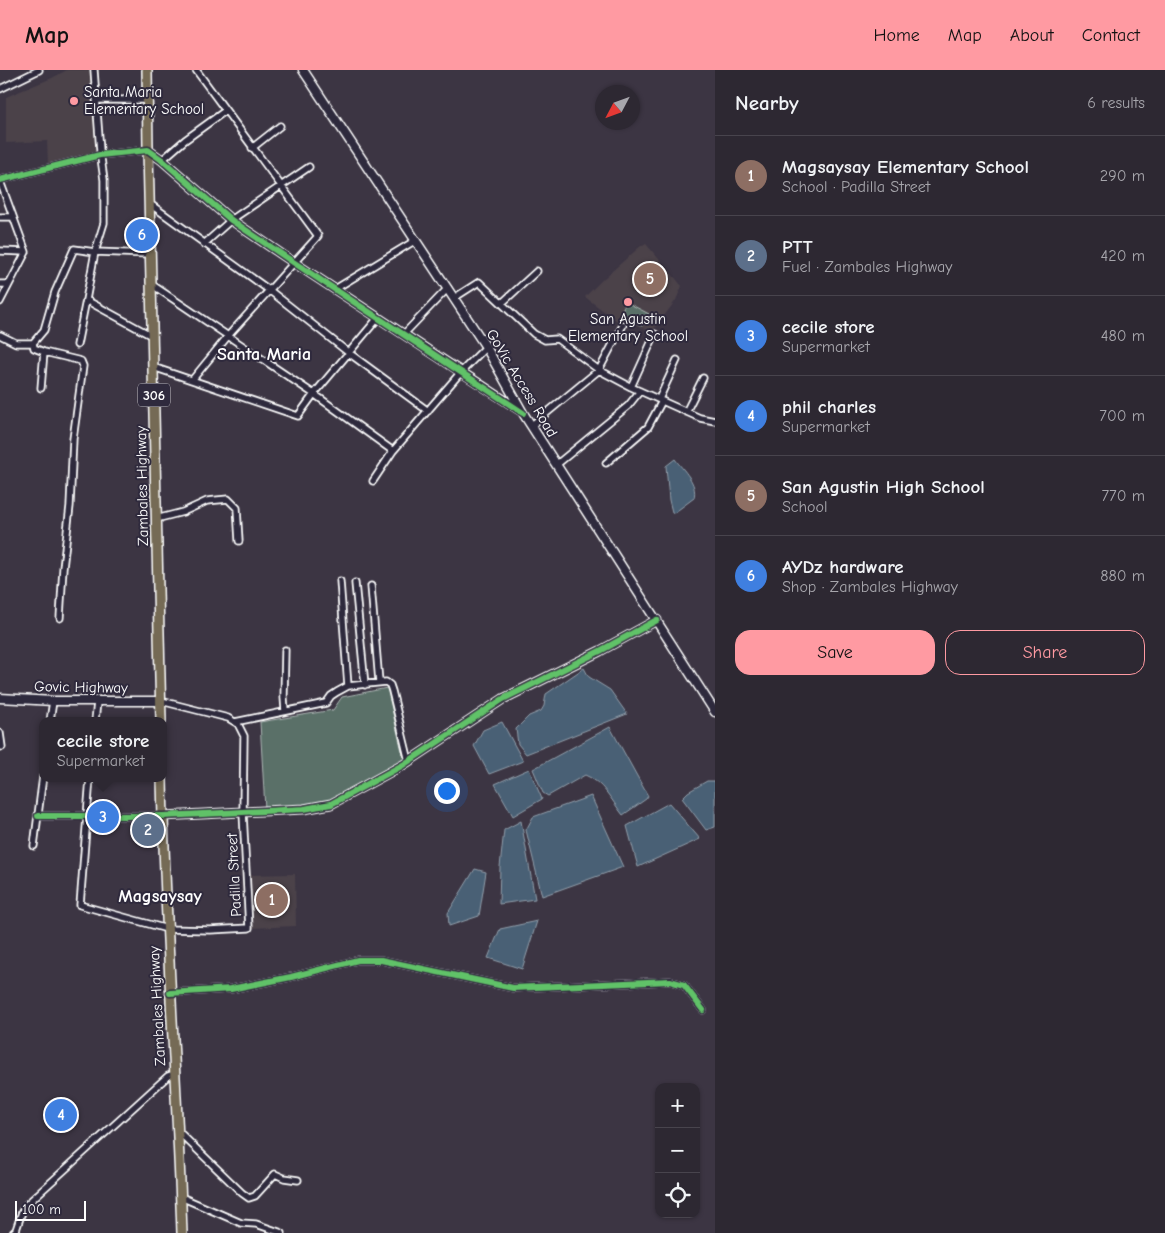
<!DOCTYPE html>
<meta charset="utf-8">
<style>
body{margin:0;font-family:"Comic Neue",sans-serif;background:#39343e;color:#f1f3f6}
.controls{position:absolute;right:15px;bottom:15px;display:grid;overflow:hidden;border-radius:10px;box-shadow:0 1px 4px #0004}
.controls button{width:45px;height:45px;display:grid;place-items:center;padding:0;border:0;border-bottom:1px solid #48444d;background:#2d2832;color:#f1f3f6;font:25px sans-serif}
.compass{position:absolute;left:595px;top:15px;width:45px;height:45px;border-radius:50%;background:#2d2832;box-shadow:0 1px 4px #0004;rotate:229deg}
.scale{position:absolute;left:15px;bottom:12px;width:71px;box-sizing:border-box;padding-left:5px;border:2px solid #fff;border-top:0;font-size:14px;line-height:18px;white-space:nowrap;color:#fff;-webkit-text-stroke:4px #2f2a3d;paint-order:stroke}
.you{position:absolute;left:446px;top:720px;width:18px;height:18px;margin:-12px;border:4px solid #fff;border-radius:50%;background:#1a73e8;box-shadow:0 0 0 8px #1a73e833}
.badge{display:grid;place-items:center;width:32px;height:32px;border-radius:50%;background:#ff9aa2;color:#fff;font-size:16px;font-weight:700}
.pin{position:absolute;translate:-50% -50%;border:2px solid #fff;box-shadow:0 1px 5px #0006}
.popup{position:absolute;left:39px;top:647px;width:128px;height:65px;box-sizing:border-box;display:grid;place-content:center;border-radius:10px;background:#2d2832;filter:drop-shadow(0 1px 4px #0005);font-size:16px;white-space:nowrap;color:#a7a6ac}
.popup b{font-size:19px;color:#f1f3f6}
.popup::after{content:'';position:absolute;left:50%;top:100%;margin-left:-10px;border:10px solid transparent;border-top-color:#2d2832}
.list{margin:0;padding:0;list-style:none}
h2{display:flex;justify-content:space-between;align-items:center;height:65px;margin:0;padding:0 20px;font-size:21px}
h2 small{font-size:16px;font-weight:400;color:#a7a6ac}
.list li{display:grid;grid-template-columns:32px 1fr auto;gap:15px;align-items:center;box-sizing:border-box;height:80px;padding:0 20px;border-top:1px solid #48444d}
.list b{display:block;font-size:19px;white-space:nowrap}
.list p{margin:0;font-size:16px;white-space:nowrap;color:#a7a6ac}
.list em{font-size:16px;font-style:normal;color:#a7a6ac}
.actions{display:flex;gap:10px;padding:15px 20px}
.actions a{flex:1;padding:11px 0;border:1px solid #ff9aa2;border-radius:15px;text-align:center;font-size:18px;color:#ff9aa2}
.actions .main{background:#ff9aa2;color:#111}
.icon{flex:none;width:28px;height:28px;fill:none;stroke:currentColor;stroke-width:2;stroke-linecap:round;stroke-linejoin:round}
.map{position:relative;flex:none;width:715px;height:1163px;overflow:hidden}
header{display:flex;align-items:center;gap:30px;box-sizing:border-box;height:70px;padding:0 25px;background:#ff9aa2;color:#111}
header strong{font-size:24px}
nav{display:flex;gap:28px;margin-inline-start:auto;font-size:18px}
main{display:flex}
aside{flex:1;background:#2d2832}
.map>svg:first-child{display:block}
.built{fill:#4b424a}
.green{fill:#5a6f68;stroke:#acb7b4}
.water{fill:#4a6075;stroke:#92a0ac}
.lines{fill:none;stroke-linecap:round;stroke-linejoin:round}
.street-casing{stroke:#fff;stroke-width:9}
.secondary-casing{stroke:#fff;stroke-width:11}
.primary-casing{stroke:#fff;stroke-width:12}
.street{stroke:#2f2a3d;stroke-width:5.5}
.secondary{stroke:#2f2a3d;stroke-width:8}
.primary{stroke:#746b55;stroke-width:9}
.cycleway-casing{stroke:#2f2a3d;stroke-width:9}
.cycleway{stroke:#61c268;stroke-width:6}
.poi-dot{fill:#ff9aa2;stroke:#2f2a3d;stroke-width:2}
.labels{text-anchor:middle;stroke-width:4;stroke-linejoin:round;paint-order:stroke}
.shield{fill:#2f2a3d;stroke:#c1bfc5;stroke-width:1}
.shield-label{font-size:14px;font-weight:bold;fill:#fff}
.poi-label{font-size:15px;fill:#fff;stroke:#2f2a3d;text-anchor:start}
.street-label{font-size:15px;fill:#fff;stroke:#2f2a3d}
.quarter-label{font-size:18px;font-weight:bold;fill:#fff;stroke:#2f2a3d}
</style>
<header>
<strong>Map</strong>
<nav><a>Home</a><a>Map</a><a>About</a><a>Contact</a></nav>
</header>
<main>
<div class="map">
<svg width="715" height="1163" viewBox="0 0 715 1163">
<rect width="100%" height="100%" fill="#3c3543"/>
<filter id="ink" filterUnits="userSpaceOnUse"><feTurbulence type="fractalNoise" baseFrequency=".02" numOctaves="2"/><feDisplacementMap in="SourceGraphic" scale="10" xChannelSelector="R" yChannelSelector="G"/><feConvolveMatrix kernelMatrix="1 2 1 2 8 2 1 2 1" color-interpolation-filters="sRGB"/></filter>
<g filter="url(#ink)">
<path class="built" d="M67,0H91L96,82L48,94L47,71L6,73V27L52,8Z
M646,174L682,216L676,230L652,262L632,253L621,254L585,227L603,209L642,175Z
M295,804L296,856L251,858L248,805Z"/>
<path class="green" d="M626,232L649,244L642,256L620,244Z
M387,618L404,690L328,734L265,739L260,652L333,640L342,627Z"/>
<path class="water" d="M675,389C683,400 698,413 694,428L674,443L672,442L669,430L666,396Z
M584,598L589,607L610,620L627,644L526,684L518,674L516,659L529,646L541,641L544,636L546,624Z
M502,652L523,691L489,704L474,676L483,660Z
M610,657L648,726L646,729L623,745C611,730 603,712 585,705L548,726L543,723L533,699Z
M529,699L542,729L513,746L495,714Z
M707,711H715V757L706,760L682,728L688,722Z
M591,726L623,797L542,826L526,760L533,747Z
M669,733L700,769L638,797L627,756Z
M521,751L535,829L499,834L500,797L504,760Z
M475,799L486,802L479,846L449,856L448,843Z
M537,851L522,899L488,888L500,859Z"/>
<g class="lines">
<defs>
<path id="street" d="M0,19L39,0
M97,30H148
M252,78L280,56
M162,90L185,70L225,41
M0,110L100,85L148,80
M0,111L26,182L0,232
M150,134L269,220L349,283L428,341
M0,147H13
M204,174L231,150L309,97
M0,181L26,182
M0,214H9
M151,214L314,324L393,381
M335,219L416,170
M454,228L479,212L534,264L545,270L557,269L599,300L631,317L700,348L715,351
M86,230L152,266
M502,233L537,201
M404,264L448,218
M0,265L16,273H33L44,260L55,222L74,179L95,182L150,184
M33,273L34,278L44,282L81,291L83,296L73,369L70,436L63,498L60,548
M77,275L86,230L95,182L104,153V110L100,81L94,0
M153,297L298,346L314,324L378,248
M192,310L228,266L318,166L196,0
M631,317L655,264
M41,318L44,282
M659,329L677,290
M686,342L703,308
M532,355L599,300L623,255
M606,393L648,357L662,331
M556,395L628,336L640,321
M373,411L393,381L461,302L486,277
M156,449L183,442L207,431L228,429L237,438L239,471
M340,511L348,616
M355,513L365,615
M371,516L379,612
M285,580L284,627L285,641
M50,651L53,631
M95,651L97,632
M235,652L326,633L331,626L337,622L348,616L386,612L390,615L392,621L409,691
M0,663L2,677
M90,708L80,835L167,859L210,860L249,858L243,743L244,666L238,654L228,648L161,631
M38,746H163
M34,776L43,706
M170,923L231,919L291,907L358,890H381L513,918L670,911L684,915L703,940
M178,1061L242,1123L249,1128L255,1126L275,1104L284,1108L298,1110
M181,1127L241,1153L256,1154L282,1163
M13,1163L16,1160L22,1142L27,1134L168,1006L174,1004"/>
<path id="secondary" d="M303,0L486,277L523,343L715,642
M148,80L162,90L231,150L293,192L521,341
M0,628L53,631H161
M163,746L304,739L331,734L403,695L503,629L600,581L657,550"/>
<path id="primary" d="M147,0L148,80L161,651
M162,708C165,860 177,1011 182,1163"/>
</defs>
<use href="#street" class="street-casing"/>
<use href="#secondary" class="secondary-casing"/>
<use href="#primary" class="primary-casing"/>
<use href="#street" class="street"/>
<use href="#secondary" class="secondary"/>
<use href="#primary" class="primary"/>
<defs>
<path id="cycleway" d="M0,110L100,85L148,80L162,90L231,150L293,192L523,343
M38,746H163L304,739L331,734L403,695L503,629L600,581L657,550
M170,923L231,919L291,907L358,890H381L513,918L670,911L684,915L703,940"/>
</defs>
<use href="#cycleway" class="cycleway-casing"/>
<use href="#cycleway" class="cycleway"/>
</g>
</g>
<g class="poi-dot">
<circle cx="74" cy="31" r="5"/>
<circle cx="628" cy="232" r="5"/>
</g>
<g class="labels">
<rect class="shield" x="138" y="313.5" width="32" height="23" rx="4"/>
<g class="shield-label">
<text x="154" y="330">306</text>
</g>
<g class="poi-label">
<text x="84" y="27">Santa Maria<tspan x="84" dy="17">Elementary School</tspan></text>
<text x="628" y="254" text-anchor="middle">San Agustin<tspan x="628" dy="17">Elementary School</tspan></text>
</g>
<g class="street-label">
<text transform="translate(522 313) rotate(59)" y="5">GoVic Access Road</text>
<text transform="translate(142 416) rotate(-91)" y="5">Zambales Highway</text>
<text transform="translate(81 617) rotate(1)" y="5">Govic Highway</text>
<text transform="translate(234 805) rotate(-93)" y="5">Padilla Street</text>
<text transform="translate(157 936) rotate(-93)" y="5">Zambales Highway</text>
</g>
<g class="quarter-label">
<text x="264" y="290">Santa Maria</text>
<text x="160" y="832">Magsaysay</text>
</g>
</g>
</svg>
<div class="controls">
<button>+</button>
<button>−</button>
<button><svg class="icon" aria-label="locate" viewBox="0 0 24 24"><circle cx="12" cy="12" r="6"/><path d="M12 2v4M12 18v4M2 12h4M18 12h4"/></svg></button>
</div>
<svg class="compass" viewBox="-18 -18 36 36"><path d="M0-13l5 13h-10z" fill="#e53935"/><path d="M0 13l5-13h-10z" fill="#a7a6ac"/></svg>
<div class="scale">100 m</div>
<div class="you"></div>
<div class="pin badge" style="left:272px;top:830px;background:#8d6e63">1</div>
<div class="pin badge" style="left:148px;top:760px;background:#5c6f8a">2</div>
<div class="pin badge" style="left:103px;top:747px;background:#3f7fe0">3</div>
<div class="popup"><b>cecile store</b>Supermarket</div>
<div class="pin badge" style="left:61px;top:1045px;background:#3f7fe0">4</div>
<div class="pin badge" style="left:650px;top:209px;background:#8d6e63">5</div>
<div class="pin badge" style="left:142px;top:165px;background:#3f7fe0">6</div>
</div>
<aside>
<h2>Nearby<small>6 results</small></h2>
<ul class="list">
<li><span class="badge" style="background:#8d6e63">1</span><div><b>Magsaysay Elementary School</b><p>School · Padilla Street</p></div><em>290 m</em></li>
<li><span class="badge" style="background:#5c6f8a">2</span><div><b>PTT</b><p>Fuel · Zambales Highway</p></div><em>420 m</em></li>
<li><span class="badge" style="background:#3f7fe0">3</span><div><b>cecile store</b><p>Supermarket</p></div><em>480 m</em></li>
<li><span class="badge" style="background:#3f7fe0">4</span><div><b>phil charles</b><p>Supermarket</p></div><em>700 m</em></li>
<li><span class="badge" style="background:#8d6e63">5</span><div><b>San Agustin High School</b><p>School</p></div><em>770 m</em></li>
<li><span class="badge" style="background:#3f7fe0">6</span><div><b>AYDz hardware</b><p>Shop · Zambales Highway</p></div><em>880 m</em></li>
</ul>
<div class="actions"><a class="main">Save</a><a>Share</a></div>
</aside>
</main>
